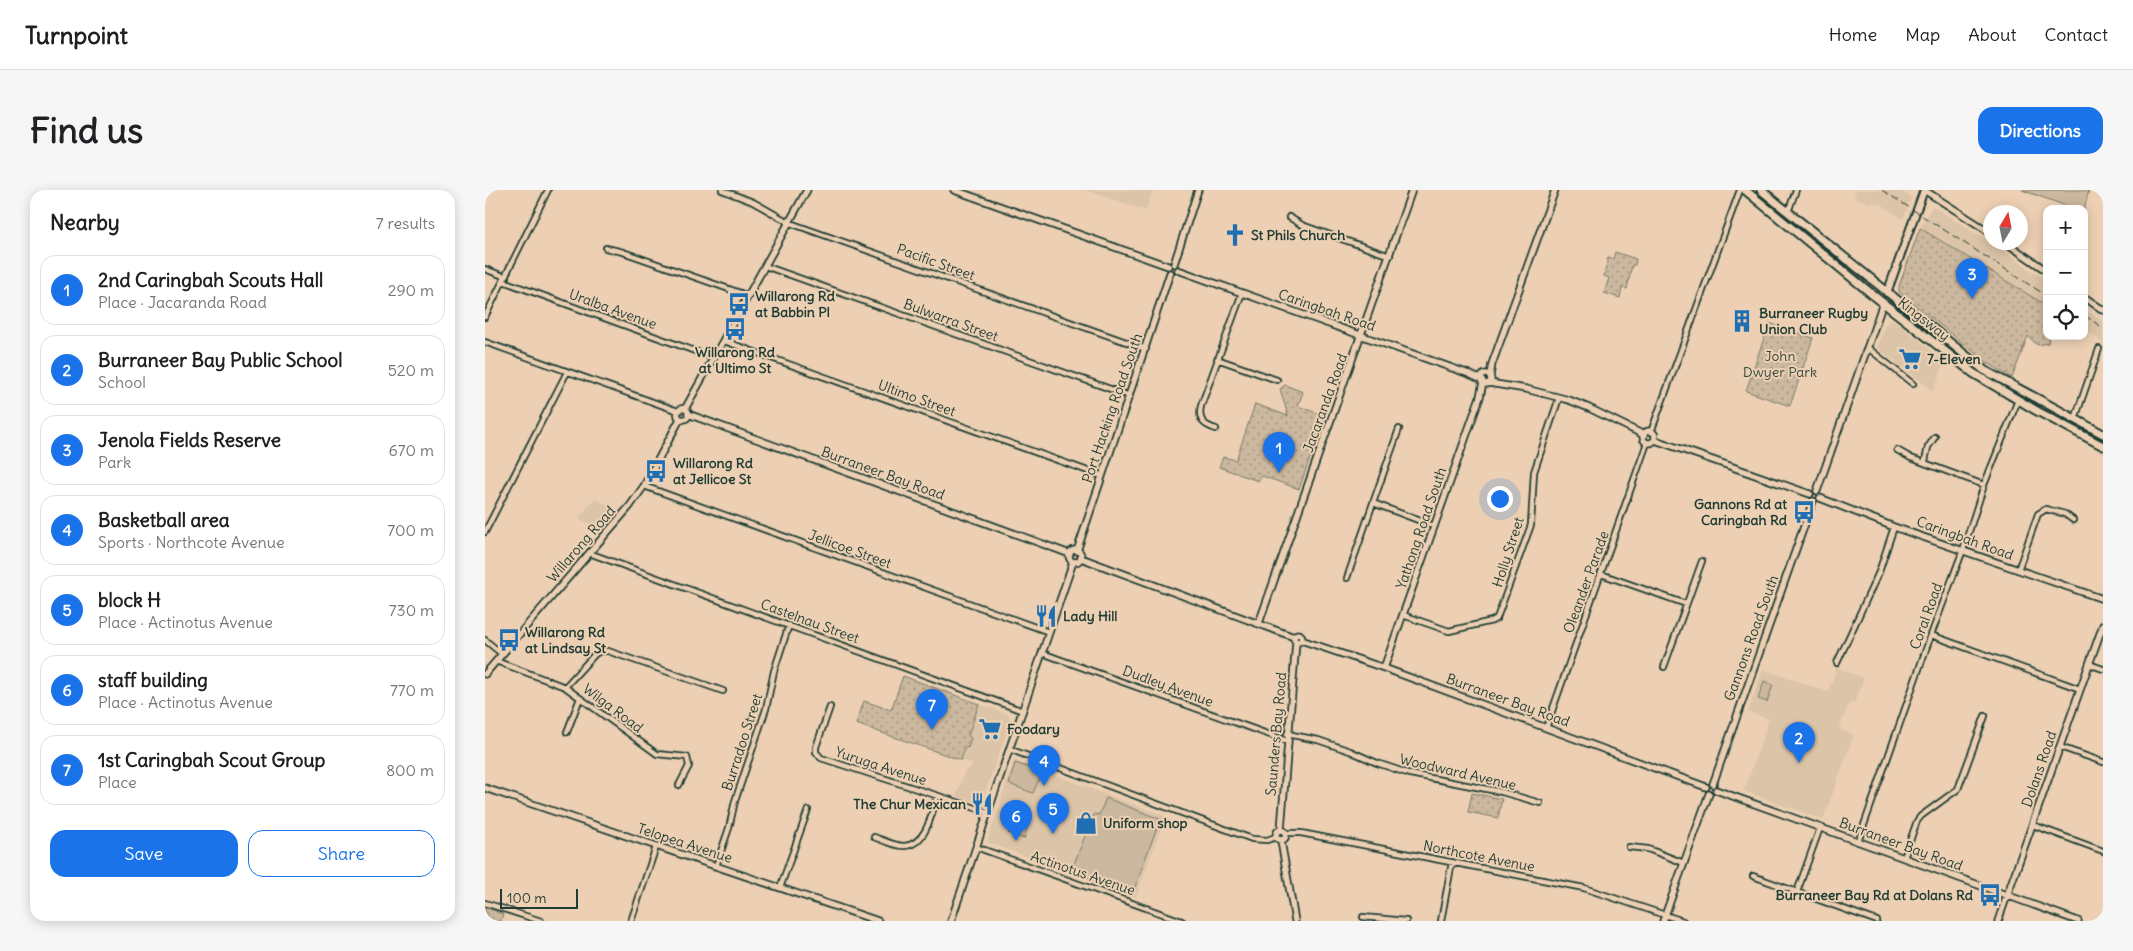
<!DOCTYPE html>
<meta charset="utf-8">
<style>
body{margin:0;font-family:Delius,sans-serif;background:#f6f6f6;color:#202124}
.controls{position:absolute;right:15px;top:15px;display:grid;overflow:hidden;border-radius:10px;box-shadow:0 2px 12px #0003}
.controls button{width:45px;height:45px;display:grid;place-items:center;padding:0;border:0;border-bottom:1px solid #e0e0e0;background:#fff;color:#202124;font:25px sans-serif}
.compass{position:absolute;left:1498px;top:15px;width:45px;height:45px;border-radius:50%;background:#fff;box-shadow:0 2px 12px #0003;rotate:10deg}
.scale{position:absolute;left:15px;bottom:12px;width:78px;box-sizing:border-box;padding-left:5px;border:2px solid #1f3d34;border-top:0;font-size:14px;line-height:18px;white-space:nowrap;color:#1f3d34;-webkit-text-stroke:4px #edd0b3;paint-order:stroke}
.you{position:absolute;left:1014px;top:308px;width:18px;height:18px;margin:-12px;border:4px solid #fff;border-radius:50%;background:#1a73e8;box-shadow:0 0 0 8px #1a73e833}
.badge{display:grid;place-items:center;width:32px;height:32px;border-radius:50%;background:#1a73e8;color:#fff;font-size:16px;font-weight:700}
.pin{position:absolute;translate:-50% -41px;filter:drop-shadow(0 1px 2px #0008)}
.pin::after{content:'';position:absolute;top:26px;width:18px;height:15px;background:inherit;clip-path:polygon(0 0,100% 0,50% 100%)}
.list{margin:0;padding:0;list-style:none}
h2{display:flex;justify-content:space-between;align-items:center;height:65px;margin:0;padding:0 20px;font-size:21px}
h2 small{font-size:16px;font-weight:400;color:#757577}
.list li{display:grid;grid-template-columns:32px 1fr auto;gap:15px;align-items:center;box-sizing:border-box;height:70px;margin:0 10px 10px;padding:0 10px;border:1px solid #e0e0e0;border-radius:15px}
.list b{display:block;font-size:19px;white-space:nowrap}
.list p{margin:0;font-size:16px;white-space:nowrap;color:#757577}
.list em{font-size:16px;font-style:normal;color:#757577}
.actions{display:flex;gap:10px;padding:15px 20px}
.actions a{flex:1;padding:11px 0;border:1px solid #1a73e8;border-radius:15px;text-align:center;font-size:18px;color:#1a73e8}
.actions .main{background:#1a73e8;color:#fff}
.icon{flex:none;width:28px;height:28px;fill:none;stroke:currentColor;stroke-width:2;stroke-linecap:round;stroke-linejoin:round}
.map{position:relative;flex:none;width:1618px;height:731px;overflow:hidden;border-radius:15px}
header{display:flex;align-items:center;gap:30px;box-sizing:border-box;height:70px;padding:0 25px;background:#fff;border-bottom:1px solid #e0e0e0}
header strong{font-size:24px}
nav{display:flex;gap:28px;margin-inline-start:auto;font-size:18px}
.intro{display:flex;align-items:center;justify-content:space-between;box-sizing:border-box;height:120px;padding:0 30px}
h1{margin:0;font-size:35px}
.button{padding:12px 22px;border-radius:15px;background:#1a73e8;color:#fff;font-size:18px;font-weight:700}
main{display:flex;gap:30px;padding:0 30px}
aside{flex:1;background:#fff;border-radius:15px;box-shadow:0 2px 12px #0003}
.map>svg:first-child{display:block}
.built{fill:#dcc4a8}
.green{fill:#cbb89e;stroke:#757a69}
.park{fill:url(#park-dots);stroke:#757a69}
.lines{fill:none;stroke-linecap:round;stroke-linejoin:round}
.stream{stroke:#697262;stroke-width:1}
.minor-casing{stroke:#1f3d34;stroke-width:8}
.tertiary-casing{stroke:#1f3d34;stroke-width:9}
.secondary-casing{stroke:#1f3d34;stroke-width:10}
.primary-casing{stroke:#1f3d34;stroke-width:11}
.minor{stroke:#edd0b3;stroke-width:4.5}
.tertiary{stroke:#edd0b3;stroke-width:5.5}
.secondary{stroke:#edd0b3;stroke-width:6}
.primary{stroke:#edd0b3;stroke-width:7}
.rail{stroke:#1f3d34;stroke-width:1;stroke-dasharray:8 4;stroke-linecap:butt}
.labels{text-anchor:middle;stroke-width:4;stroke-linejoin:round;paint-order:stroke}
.poi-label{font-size:14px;font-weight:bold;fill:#1f3d34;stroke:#edd0b3;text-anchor:start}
.street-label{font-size:14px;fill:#1f3d34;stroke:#edd0b3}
.park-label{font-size:14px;fill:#30493f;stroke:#edd0b3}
</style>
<header>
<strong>Turnpoint</strong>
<nav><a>Home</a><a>Map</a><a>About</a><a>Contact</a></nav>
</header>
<div class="intro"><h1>Find us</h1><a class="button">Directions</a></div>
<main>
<aside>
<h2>Nearby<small>7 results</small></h2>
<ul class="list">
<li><span class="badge">1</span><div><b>2nd Caringbah Scouts Hall</b><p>Place · Jacaranda Road</p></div><em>290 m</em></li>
<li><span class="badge">2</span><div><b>Burraneer Bay Public School</b><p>School</p></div><em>520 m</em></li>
<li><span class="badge">3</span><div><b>Jenola Fields Reserve</b><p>Park</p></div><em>670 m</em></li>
<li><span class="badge">4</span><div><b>Basketball area</b><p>Sports · Northcote Avenue</p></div><em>700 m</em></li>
<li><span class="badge">5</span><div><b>block H</b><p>Place · Actinotus Avenue</p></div><em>730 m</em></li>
<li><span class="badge">6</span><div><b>staff building</b><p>Place · Actinotus Avenue</p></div><em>770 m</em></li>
<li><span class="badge">7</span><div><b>1st Caringbah Scout Group</b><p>Place</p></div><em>800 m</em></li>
</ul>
<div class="actions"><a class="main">Save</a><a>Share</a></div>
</aside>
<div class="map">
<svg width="1618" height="731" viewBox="0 0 1618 731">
<defs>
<pattern id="park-dots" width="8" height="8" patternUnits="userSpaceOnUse" patternTransform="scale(1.25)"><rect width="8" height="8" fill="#cbb89e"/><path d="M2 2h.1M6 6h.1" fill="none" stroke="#a49782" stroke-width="1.8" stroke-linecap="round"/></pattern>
</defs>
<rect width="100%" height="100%" fill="#edd0b3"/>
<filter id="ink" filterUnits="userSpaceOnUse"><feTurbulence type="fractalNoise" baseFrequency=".02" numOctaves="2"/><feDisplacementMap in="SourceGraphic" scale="10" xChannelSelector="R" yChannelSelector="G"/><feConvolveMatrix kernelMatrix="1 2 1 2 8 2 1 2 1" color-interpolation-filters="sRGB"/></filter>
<g filter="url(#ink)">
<path class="built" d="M601,0H668L661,21Z
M1371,0H1415L1427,8L1421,18L1422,19L1418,30L1396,14L1384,13L1369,8Z
M1447,16L1528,67L1562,92V116L1435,38Z
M1599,119L1618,131V153L1599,138Z
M1405,130L1414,134L1460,172L1448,201L1392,158L1400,135Z
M109,309L130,317L112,337L93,329Z
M1352,478L1379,488L1370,512L1364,514L1354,539L1369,545L1338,630L1259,601L1284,529L1263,522L1278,479L1343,502Z
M494,514L523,524L526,530L496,614L471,606L479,583L482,579L484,580L487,574L476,570L480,557H483L486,548L483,546Z
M529,570L680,626L651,707L502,652Z"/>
<path class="green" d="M1537,0H1604L1599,20L1590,19Z
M1279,491L1288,495L1282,512L1273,509Z
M530,573L557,582L548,603L524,594Z
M621,608L675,629L647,705L586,681L609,624L614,625Z"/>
<path class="park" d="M1435,38L1562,116V146H1565L1563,153L1552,155L1543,146L1527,188L1500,171L1414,102V96Z
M1130,62L1151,69L1150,75H1147L1142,99L1137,98L1135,108L1119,103L1124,88L1119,86L1123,68L1128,69Z
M1284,133L1328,148L1305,216L1261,201Z
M800,195L818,202L813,216L840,226L814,299L777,286L773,291L734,277L738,267L751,270L770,214L803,226L795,199Z
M418,486L494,514L483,546L486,548L483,558L480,557L476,570L371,534L379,511L406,520Z
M987,603L1017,609L1013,628L983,622Z
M529,624L545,629L539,649L523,643Z
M0,717L18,724L16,731H0Z"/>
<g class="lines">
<path class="stream" d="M1,731L3,725"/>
<defs>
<path id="minor" d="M237,0L268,12L305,33L661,159
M1303,22L1311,0
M804,27L817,35L905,66
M121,58L138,62L264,106
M280,76L645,206
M0,79L21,87
M18,91L229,168
M0,127L63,0
M239,151L617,286
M0,152L193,221
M1383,158L1428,194
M732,169L792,190
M1590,229L1614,159
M731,239C718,235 713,230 716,216L757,103
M914,239L888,313L949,336
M1166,242L1255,0
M1412,260L1426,268L1499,295
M1440,271L1443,257L1450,247
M159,296L564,442
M0,342L82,182
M104,363L538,521
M1533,380L1553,324L1561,319L1580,324L1588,330
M1116,384L1201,414
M862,388L888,313
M918,425L964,441L1007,431L1012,428L1046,335L1049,282L1074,208
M1446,445L1595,499
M0,450L17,464
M557,463L802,551
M11,471L80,497L172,564L202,567L204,576L194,595
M1352,473L1394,382L1409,337
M1604,474L1618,479
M1179,477L1217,371
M80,497L110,464L115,461H123L238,501
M345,517L331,557V562L336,568L503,622
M1061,538L1162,253
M82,542L95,508
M802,544L833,550L865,561L892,573L925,584L1017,602L1055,613
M1575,557L1618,572
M524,559L767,649L782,650L791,647
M1548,635L1618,661
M1335,638L1312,702L1392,731
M801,643H816L1099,698L1198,731
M389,647C398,650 409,656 419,656C442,655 447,622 452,606
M1373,652L1446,445L1478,360L1499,295L1533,210
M491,657L697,731
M1144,657L1163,659L1199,673
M1419,668L1432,631L1436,626L1473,599L1500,526
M231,676L244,638L250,611L281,519L289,481L304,435
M1268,686L1312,702
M295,698L323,620
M0,713L56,731
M878,727L921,731
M146,731L171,657
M956,731L967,672"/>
<path id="tertiary" d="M469,0L683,76
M1439,0L1506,43
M1520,52L1562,81
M689,74L713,0
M693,80L984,184L997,190
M1599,107L1618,120
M996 189a5 5 0 1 1 10 0a5 5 0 1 1-10 0Z
M1005,186L1007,174L1070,0
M1004,193L1041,199L1084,210L1104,218L1159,245
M192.5 224a5.5 5.5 0 1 1 11 0a5.5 5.5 0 1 1-11 0Z
M200,219L322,0
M203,224L585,364
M1158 247a6 6 0 1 1 12 0a6 6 0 1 1-12 0Z
M1170,250L1325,304
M1332,301L1398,113
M1335,308L1409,337L1618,409
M584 366a6 6 0 1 1 12 0a6 6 0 1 1-12 0Z
M592,361L685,83
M596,368L809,447
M774,433L927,0
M809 448a4 4 0 1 1 8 0a4 4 0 1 1-8 0Z
M816,450L899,478L1221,597
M899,478L995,207L998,192
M0,484L145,316L159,296L195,229
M1228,594L1328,311
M0,598L393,731
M1231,600L1593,731
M796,639L811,452
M791 645a5 5 0 1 1 10 0a5 5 0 1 1-10 0Z
M796,651L810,731
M466,731L588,372
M1178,731L1224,604
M1513,731L1618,435"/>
<path id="secondary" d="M1402,103L1439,0"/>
<path id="primary" d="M1260,0L1388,105L1488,183L1552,221L1618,256
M1276,0L1499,180L1618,244"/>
</defs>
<use href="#minor" class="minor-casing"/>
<use href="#tertiary" class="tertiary-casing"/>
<use href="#secondary" class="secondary-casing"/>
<use href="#primary" class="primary-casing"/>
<use href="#minor" class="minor"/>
<use href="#tertiary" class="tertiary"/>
<use href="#secondary" class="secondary"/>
<use href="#primary" class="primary"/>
<path class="rail" d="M1397,0L1562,106
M1599,125L1618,138"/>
</g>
</g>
<defs>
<symbol id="church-bare" viewBox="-9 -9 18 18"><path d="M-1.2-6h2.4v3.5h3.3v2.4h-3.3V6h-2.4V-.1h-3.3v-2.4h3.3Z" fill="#1f6fb2" stroke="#edd0b3" stroke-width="2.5" paint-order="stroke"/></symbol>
<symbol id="bus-bare" viewBox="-9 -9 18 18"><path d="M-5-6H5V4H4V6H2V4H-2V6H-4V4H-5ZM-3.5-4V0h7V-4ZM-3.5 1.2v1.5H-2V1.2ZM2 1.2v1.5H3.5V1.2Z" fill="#1f6fb2" stroke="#edd0b3" stroke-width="2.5" paint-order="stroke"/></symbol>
<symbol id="building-bare" viewBox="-9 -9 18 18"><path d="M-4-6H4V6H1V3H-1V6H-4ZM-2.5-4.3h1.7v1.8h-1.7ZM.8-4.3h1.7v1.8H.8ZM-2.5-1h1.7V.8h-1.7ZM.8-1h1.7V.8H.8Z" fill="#1f6fb2" stroke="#edd0b3" stroke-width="2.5" paint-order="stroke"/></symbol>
<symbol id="supermarket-bare" viewBox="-9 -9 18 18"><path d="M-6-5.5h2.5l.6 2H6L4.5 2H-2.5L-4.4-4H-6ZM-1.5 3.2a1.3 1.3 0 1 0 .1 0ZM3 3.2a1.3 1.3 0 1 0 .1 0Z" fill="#1f6fb2" stroke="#edd0b3" stroke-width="2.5" paint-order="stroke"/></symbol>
<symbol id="restaurant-bare" viewBox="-9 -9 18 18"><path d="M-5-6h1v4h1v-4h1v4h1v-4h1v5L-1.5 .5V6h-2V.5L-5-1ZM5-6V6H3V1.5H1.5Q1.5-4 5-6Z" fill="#1f6fb2" stroke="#edd0b3" stroke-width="2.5" paint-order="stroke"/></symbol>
<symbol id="shop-bare" viewBox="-9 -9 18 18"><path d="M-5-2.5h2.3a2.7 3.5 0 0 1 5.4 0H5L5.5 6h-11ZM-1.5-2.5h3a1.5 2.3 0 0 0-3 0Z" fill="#1f6fb2" stroke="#edd0b3" stroke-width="2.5" paint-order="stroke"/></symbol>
</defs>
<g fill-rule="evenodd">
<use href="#church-bare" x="734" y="29" width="32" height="32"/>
<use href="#bus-bare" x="238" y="98" width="32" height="32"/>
<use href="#building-bare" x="1241" y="115" width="32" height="32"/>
<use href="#bus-bare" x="234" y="123" width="32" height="32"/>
<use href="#supermarket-bare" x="1409" y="153" width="32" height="32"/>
<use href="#bus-bare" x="155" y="265" width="32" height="32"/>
<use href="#bus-bare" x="1303" y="306" width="32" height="32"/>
<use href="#restaurant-bare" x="545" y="410" width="32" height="32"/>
<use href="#bus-bare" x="8" y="434" width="32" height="32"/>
<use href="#supermarket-bare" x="489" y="523" width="32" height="32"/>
<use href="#restaurant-bare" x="481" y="598" width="32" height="32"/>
<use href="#shop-bare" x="585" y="617" width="32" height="32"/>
<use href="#bus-bare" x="1489" y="689" width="32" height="32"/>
</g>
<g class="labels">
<g class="poi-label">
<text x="766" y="50">St Phils Church</text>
<text x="270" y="111">Willarong Rd<tspan x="270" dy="16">at Babbin Pl</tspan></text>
<text x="1274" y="128">Burraneer Rugby<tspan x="1274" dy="16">Union Club</tspan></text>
<text x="250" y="167" text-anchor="middle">Willarong Rd<tspan x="250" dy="16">at Ultimo St</tspan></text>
<text x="1442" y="174">7-Eleven</text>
<text x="188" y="278">Willarong Rd<tspan x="188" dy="16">at Jellicoe St</tspan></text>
<text x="1302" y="319" text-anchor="end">Gannons Rd at<tspan x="1302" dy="16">Caringbah Rd</tspan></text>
<text x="578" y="431">Lady Hill</text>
<text x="40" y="447">Willarong Rd<tspan x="40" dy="16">at Lindsay St</tspan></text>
<text x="522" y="544">Foodary</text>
<text x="481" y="619" text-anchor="end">The Chur Mexican</text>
<text x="618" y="638">Uniform shop</text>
<text x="1488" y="710" text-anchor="end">Burraneer Bay Rd at Dolans Rd</text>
</g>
<g class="street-label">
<text transform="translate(451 72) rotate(20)" y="5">Pacific Street</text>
<text transform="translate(128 119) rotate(20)" y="5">Uralba Avenue</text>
<text transform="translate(842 120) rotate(19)" y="5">Caringbah Road</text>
<text transform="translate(1439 129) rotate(38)" y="5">Kingsway</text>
<text transform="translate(466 130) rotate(20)" y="5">Bulwarra Street</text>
<text transform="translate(432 208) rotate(20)" y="5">Ultimo Street</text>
<text transform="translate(840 213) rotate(-70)" y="5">Jacaranda Road</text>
<text transform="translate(627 218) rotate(-71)" y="5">Port Hacking Road South</text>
<text transform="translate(398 283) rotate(20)" y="5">Burraneer Bay Road</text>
<text transform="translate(936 338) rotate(-71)" y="5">Yathong Road South</text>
<text transform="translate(1480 348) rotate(20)" y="5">Caringbah Road</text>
<text transform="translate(96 354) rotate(-49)" y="5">Willarong Road</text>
<text transform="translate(365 359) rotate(20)" y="5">Jellicoe Street</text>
<text transform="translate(1023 362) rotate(-72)" y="5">Holly Street</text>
<text transform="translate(1101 392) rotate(-70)" y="5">Oleander Parade</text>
<text transform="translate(1441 426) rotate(-70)" y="5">Coral Road</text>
<text transform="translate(325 431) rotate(20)" y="5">Castelnau Street</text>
<text transform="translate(1266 448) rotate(-70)" y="5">Gannons Road South</text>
<text transform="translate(683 496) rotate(20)" y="5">Dudley Avenue</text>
<text transform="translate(1023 510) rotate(20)" y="5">Burraneer Bay Road</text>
<text transform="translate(128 518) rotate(37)" y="5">Wilga Road</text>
<text transform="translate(791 544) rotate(-85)" y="5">Saunders Bay Road</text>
<text transform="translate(257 552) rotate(-72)" y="5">Burradoo Street</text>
<text transform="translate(396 576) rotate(18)" y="5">Yuruga Avenue</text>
<text transform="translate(1554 579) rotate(-71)" y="5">Dolans Road</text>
<text transform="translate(973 582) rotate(13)" y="5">Woodward Avenue</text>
<text transform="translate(200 653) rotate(18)" y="5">Telopea Avenue</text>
<text transform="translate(1416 654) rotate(20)" y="5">Burraneer Bay Road</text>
<text transform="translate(994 666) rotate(11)" y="5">Northcote Avenue</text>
<text transform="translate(598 683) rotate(19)" y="5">Actinotus Avenue</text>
</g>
<g class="park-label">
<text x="1295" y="171">John<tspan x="1295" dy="16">Dwyer Park</tspan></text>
</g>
</g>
</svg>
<div class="controls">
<button>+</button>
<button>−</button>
<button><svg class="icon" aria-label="locate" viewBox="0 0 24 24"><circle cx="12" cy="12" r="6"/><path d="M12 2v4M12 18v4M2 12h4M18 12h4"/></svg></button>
</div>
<svg class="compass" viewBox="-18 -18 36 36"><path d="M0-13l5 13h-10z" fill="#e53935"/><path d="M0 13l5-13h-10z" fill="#757577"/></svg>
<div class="scale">100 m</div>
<div class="you"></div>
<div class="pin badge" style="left:794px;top:283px">1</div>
<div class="pin badge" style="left:1314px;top:573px">2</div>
<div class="pin badge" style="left:1487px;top:109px">3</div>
<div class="pin badge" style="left:559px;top:596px">4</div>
<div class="pin badge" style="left:568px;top:644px">5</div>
<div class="pin badge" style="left:531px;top:651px">6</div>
<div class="pin badge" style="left:447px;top:540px">7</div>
</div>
</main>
